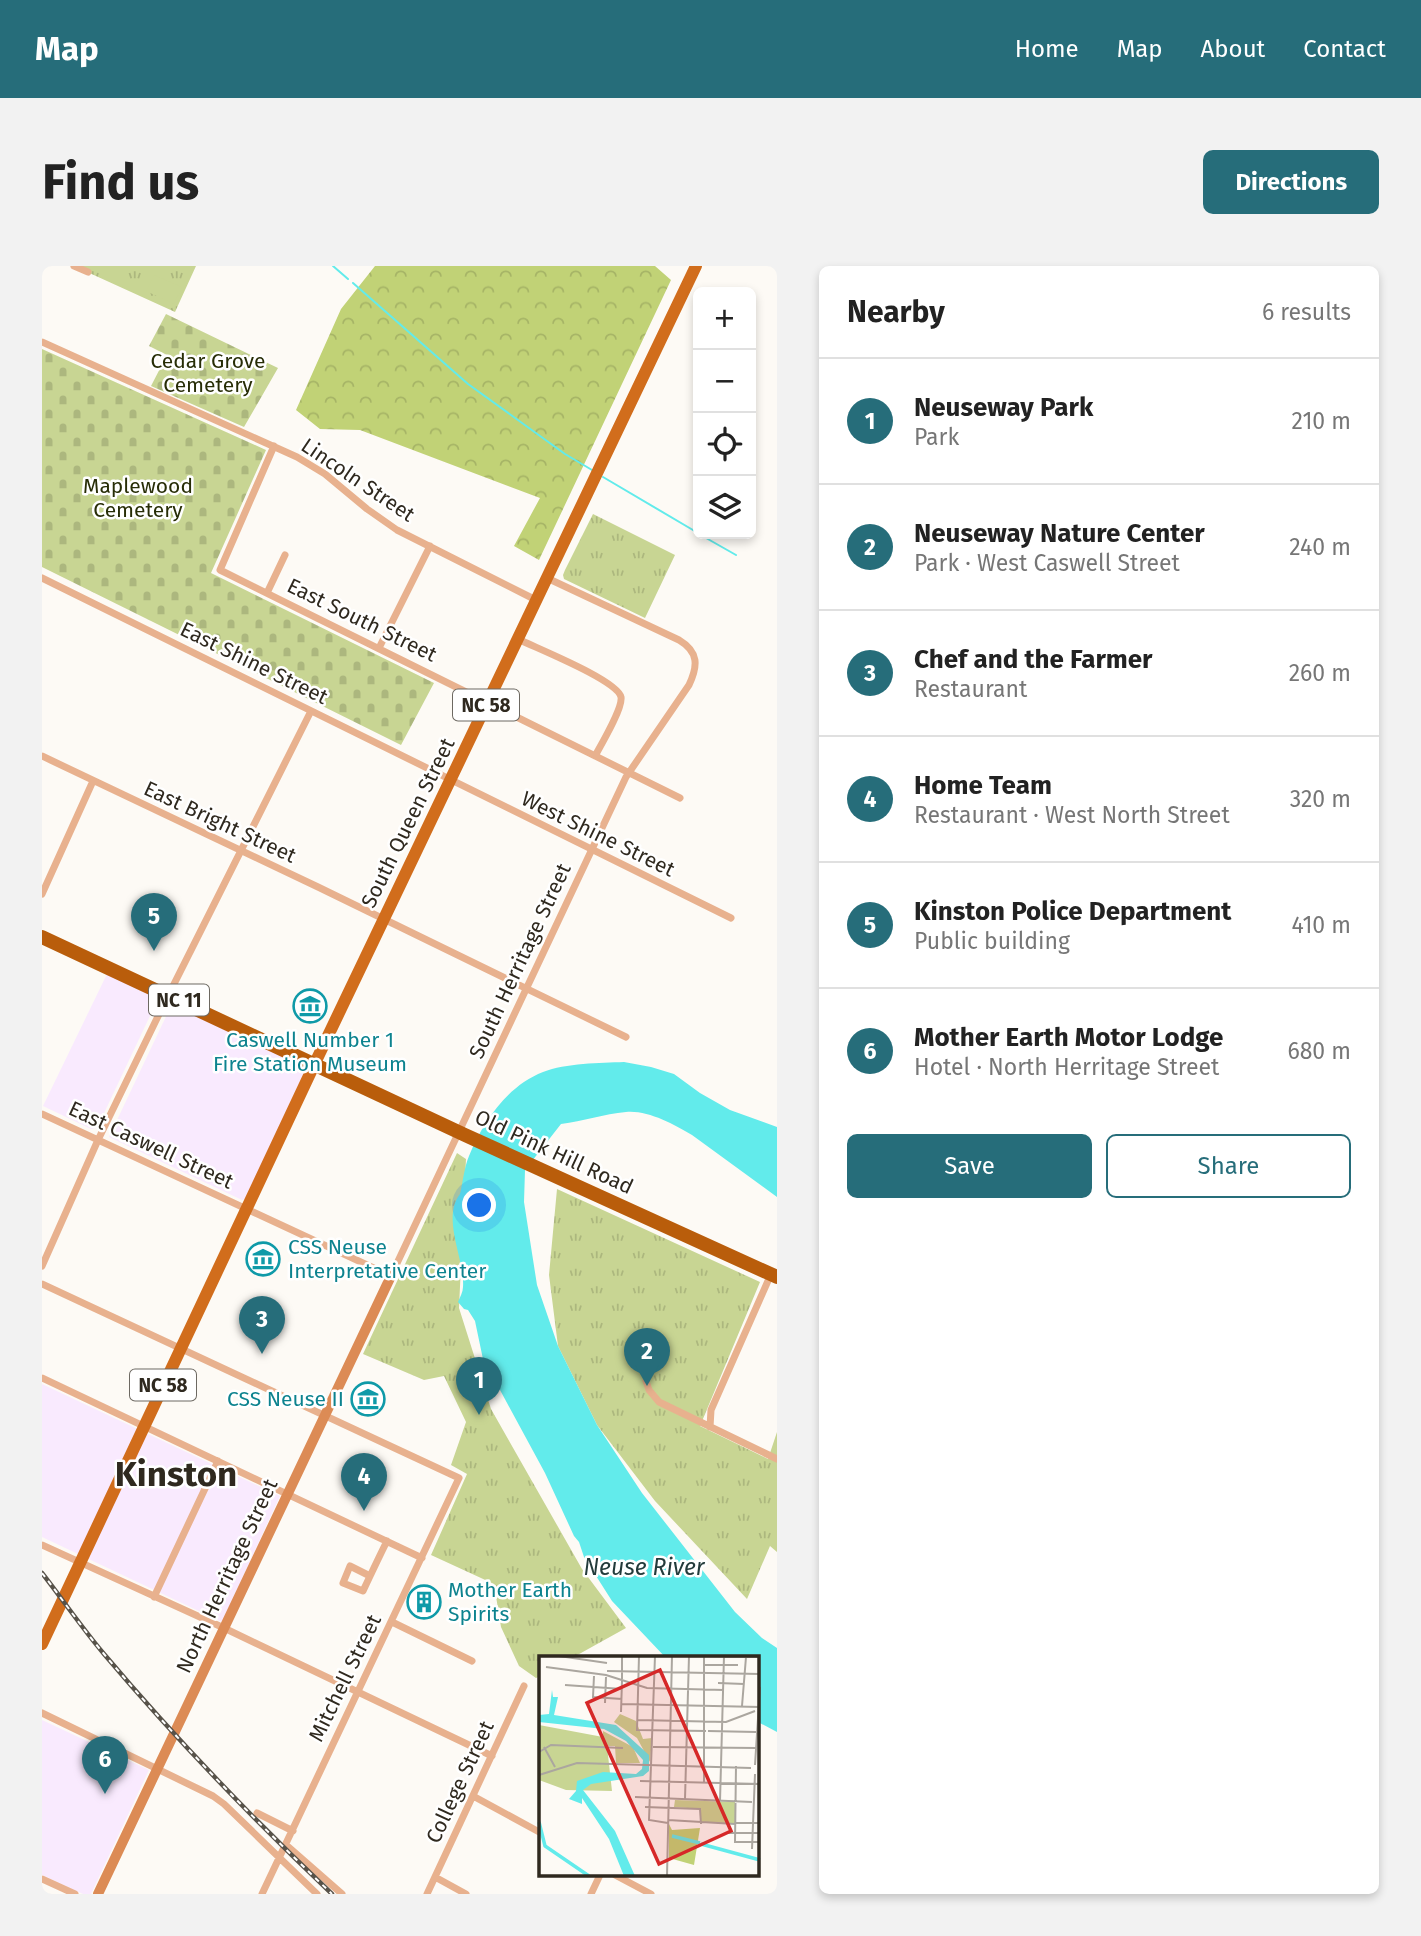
<!DOCTYPE html>
<meta charset="utf-8">
<style>
body{margin:0;font-family:"Fira Sans",sans-serif;background:#f2f2f2;color:#222}
.controls{position:absolute;right:21px;top:21px;display:grid;overflow:hidden;border-radius:10px;box-shadow:0 4px 10px #0003}
.controls button{width:63px;height:63px;display:grid;place-items:center;padding:0;border:0;border-bottom:2px solid #e0e0e0;background:#fff;color:#222;font:35px sans-serif}
.you{position:absolute;left:438px;top:940px;width:24px;height:24px;margin:-18px;border:5px solid #fff;border-radius:50%;background:#1a73e8;box-shadow:0 0 0 10px #1a73e833}
.badge{display:grid;place-items:center;width:46px;height:46px;border-radius:50%;background:#266d7a;color:#fff;font-size:23px;font-weight:700}
.pin{position:absolute;translate:-50% -58px;filter:drop-shadow(0 2px 4px #0008)}
.pin::after{content:'';position:absolute;top:37px;width:24px;height:21px;background:inherit;clip-path:polygon(0 0,100% 0,50% 100%)}
.list{margin:0;padding:0;list-style:none}
h2{display:flex;justify-content:space-between;align-items:center;height:91px;margin:0;padding:0 28px;font-size:30px}
h2 small{font-size:23px;font-weight:400;color:#767676}
.list li{display:grid;grid-template-columns:46px 1fr auto;gap:21px;align-items:center;box-sizing:border-box;height:126px;padding:0 28px;border-top:2px solid #e0e0e0}
.list b{display:block;font-size:26px;white-space:nowrap}
.list p{margin:0;font-size:23px;white-space:nowrap;color:#767676}
.list em{font-size:23px;font-style:normal;color:#767676}
.actions{display:flex;gap:14px;padding:21px 28px}
.actions a{flex:1;padding:16px 0;border:2px solid #266d7a;border-radius:10px;text-align:center;font-size:24px;color:#266d7a}
.actions .main{background:#266d7a;color:#fff}
.icon{flex:none;width:38px;height:38px;fill:none;stroke:currentColor;stroke-width:2;stroke-linecap:round;stroke-linejoin:round}
.map{position:relative;flex:none;width:735px;height:1628px;overflow:hidden;border-radius:10px}
header{display:flex;align-items:center;gap:42px;box-sizing:border-box;height:98px;padding:0 35px;background:#266d7a;color:#fff}
header strong{font-size:33px}
nav{display:flex;gap:38px;margin-inline-start:auto;font-size:24px}
.intro{display:flex;align-items:center;justify-content:space-between;box-sizing:border-box;height:168px;padding:0 42px}
h1{margin:0;font-size:49px}
.button{padding:18px 32px;border-radius:10px;background:#266d7a;color:#fff;font-size:24px;font-weight:700}
main{display:flex;gap:42px;padding:0 42px}
aside{flex:1;background:#fff;border-radius:10px;box-shadow:0 4px 10px #0003}
.map>svg:first-child{display:block}
.commercial{fill:#f9eafe}
.forest{fill:url(#forest-crowns)}
.cemetery{fill:url(#cemetery-stones)}
.park{fill:url(#park-tufts)}
.pitch{fill:#c8d593}
.water{fill:#62ebeb}
.lines{fill:none;stroke-linecap:round;stroke-linejoin:round}
.stream{stroke:#62ebeb;stroke-width:2}
.street{stroke:#e8b18e;stroke-width:7}
.secondary{stroke:#dc8b55;stroke-width:10}
.primary{stroke:#d16d1c;stroke-width:12}
.highway{stroke:#b95d0b;stroke-width:14}
.rail-casing{stroke:#575249;stroke-width:4.5}
.rail{stroke:#fff;stroke-width:2;stroke-dasharray:5;stroke-linecap:butt}
.labels{text-anchor:middle;stroke-width:5;stroke-linejoin:round;paint-order:stroke}
.shield{fill:#fff;stroke:#6d6962;stroke-width:2}
.shield-label{font-size:19px;font-weight:bold;fill:#2f291f}
.park-label{font-size:21px;fill:#272d06;stroke:#fff}
.street-label{font-size:21px;fill:#2f291f;stroke:#fff}
.culture-label{font-size:21px;fill:#0d838f;stroke:#fff;text-anchor:start}
.water-label{font-size:23px;font-style:italic;fill:#233b3b;stroke:#fff}
.town-label{font-size:35px;font-weight:bold;fill:#2f291f;stroke:#fff}
.inset-river{fill:none;stroke:#62ebeb;stroke-width:3.5}
.inset-road{fill:none;stroke:#aba69f;stroke-width:2}
.view{fill:#d62828;fill-opacity:0.15;stroke:#d62828;stroke-width:3.5}
.inset-edge{fill:none;stroke:#2f291f;stroke-width:3.5}
</style>
<header>
<strong>Map</strong>
<nav><a>Home</a><a>Map</a><a>About</a><a>Contact</a></nav>
</header>
<div class="intro"><h1>Find us</h1><a class="button">Directions</a></div>
<main>
<div class="map">
<svg width="735" height="1628" viewBox="0 0 735 1628">
<defs>
<pattern id="forest-crowns" width="20" height="18" patternUnits="userSpaceOnUse" patternTransform="scale(1.75)"><rect width="20" height="18" fill="#c1d276"/><path d="M2 6a3 3 0 1 1 6 0M12 15a3 3 0 1 1 6 0" fill="none" stroke="#a6b466"/></pattern>
<pattern id="cemetery-stones" width="16" height="16" patternUnits="userSpaceOnUse" patternTransform="scale(1.75)"><rect width="16" height="16" fill="#c8d593"/><path d="M2 7V4a2 2 0 0 1 4 0v3zM10 15v-3a2 2 0 0 1 4 0v3z" fill="#acb77e"/></pattern>
<pattern id="park-tufts" width="24" height="20" patternUnits="userSpaceOnUse" patternTransform="scale(1.75)"><rect width="24" height="20" fill="#c8d593"/><path d="M3 7l-1-3M5 7V3M7 7l1-3M15 17l-1-3M17 17v-4M19 17l1-3" fill="none" stroke="#acb77e"/></pattern>
</defs>
<rect width="100%" height="100%" fill="#fdfaf5"/>
<path class="commercial" d="M65,708L116,733L55,862L49,863L1,840Z
M133,740L260,799L264,802L204,933L200,934L67,871L128,742Z
M0,1118L238,1230L180,1356L0,1271Z
M0,1454L107,1504L49,1628H41L0,1609Z"/>
<path class="forest" d="M333,0H613L629,14L497,294L472,280L498,232L318,164L278,163L254,144L299,43Z"/>
<path class="cemetery" d="M124,48L236,102L202,161L109,120L125,89L107,80Z
M0,83L224,184L169,307L392,417L359,479L0,301Z"/>
<path class="park" d="M32,0H154L133,46Z
M551,248L633,289L603,352L522,313L521,309L523,304Z
M415,887L424,893L417,1042L449,1143L540,1303L584,1362L530,1392H499V1410L494,1412L477,1400L459,1361L452,1318L389,1289L425,1208L409,1199L424,1156L402,1110L382,1114L321,1088Z
M515,923L718,1016L658,1160L726,1193L735,1166V1286L728,1280L705,1333L613,1235L555,1159L516,1080L507,1009Z"/>
<path class="pitch" d="M112,9L140,21L132,38L104,25Z"/>
<path class="water" d="M582,796L609,801L632,808L658,827L688,844L735,861V931L650,869C631,858 606,844 584,846C562,848 541,855 519,858L483,904L482,936L495,1019L516,1080L555,1159L600,1227L693,1346L720,1372L735,1382V1466L716,1456V1392H624L570,1335L542,1291L537,1276L532,1270L503,1207L451,1111L442,1098L433,1055L426,1044L422,1043L416,1036C418,1031 421,1026 421,1021C423,993 399,953 418,928C421,916 422,902 427,890C441,856 465,820 501,806C524,797 558,797 582,796Z"/>
<g class="lines">
<path class="stream" d="M291,0L306,13
M311,17L426,118L523,188L550,204
M561,211L656,267
M657,268L694,289"/>
<path class="street" d="M32,0L46,6
M0,76L255,191L283,208L325,243L355,264L494,334
M232,180L178,304L638,532
M0,312L689,652
M225,327L243,289
M476,373C494,382 575,414 579,431C581,442 559,479 553,490
M337,382L388,280
M0,490L276,621L584,771
M0,628L51,515
M0,848L349,1010L584,511L647,419C656,400 657,386 637,374L505,312
M0,1000L56,874L120,742L269,445
M0,1018L417,1212L220,1628
M0,1112L380,1292
M604,1115L607,1124L617,1136L735,1193
M668,1161L669,1144L729,1008
M0,1279L182,1362L450,1490
M328,1310L308,1300L301,1317L321,1325C329,1308 337,1291 345,1275
M112,1331L176,1195
M350,1356L430,1395
M0,1447L171,1530L182,1538L275,1628
M431,1530L499,1567
M215,1547L251,1565
M244,1579L300,1628
M573,1609L609,1628
M393,1611L424,1628
M0,1613L33,1628
M385,1628L482,1420
M549,1628L558,1609"/>
<path class="secondary" d="M56,1628L349,1010"/>
<path class="primary" d="M0,1378L273,797L654,0"/>
<path class="highway" d="M0,671L423,869L735,1011"/>
<defs>
<path id="rail" d="M0,1307C21,1334 40,1362 62,1388C133,1472 210,1552 290,1628"/>
</defs>
<use href="#rail" class="rail-casing"/>
<use href="#rail" class="rail"/>
</g>
<defs>
<symbol id="museum-ring" viewBox="-11 -11 22 22"><circle r="9.5" fill="#fff" stroke="#0f9aa8" stroke-width="1.5"/><path d="M0-6L6-3V-2H-6V-3ZM-5-1h2V3h-2ZM-1-1h2V3h-2ZM3-1h2V3H3ZM-6 4H6V6H-6Z" fill="#0f9aa8"/></symbol>
<symbol id="building-ring" viewBox="-11 -11 22 22"><circle r="9.5" fill="#fff" stroke="#0f9aa8" stroke-width="1.5"/><path d="M-4-6H4V6H1V3H-1V6H-4ZM-2.5-4.3h1.7v1.8h-1.7ZM.8-4.3h1.7v1.8H.8ZM-2.5-1h1.7V.8h-1.7ZM.8-1h1.7V.8H.8Z" fill="#0f9aa8"/></symbol>
</defs>
<g fill-rule="evenodd">
<use href="#museum-ring" x="249" y="721" width="38" height="38"/>
<use href="#museum-ring" x="202" y="974" width="38" height="38"/>
<use href="#museum-ring" x="307" y="1114" width="38" height="38"/>
<use href="#building-ring" x="363" y="1317" width="38" height="38"/>
</g>
<g class="labels">
<g class="shield">
<rect x="411" y="423.5" width="66" height="31" rx="5"/>
<rect x="107" y="718.5" width="60" height="31" rx="5"/>
<rect x="88" y="1103.5" width="66" height="31" rx="5"/>
</g>
<g class="shield-label">
<text x="444" y="446">NC 58</text>
<text x="137" y="741">NC 11</text>
<text x="121" y="1126">NC 58</text>
</g>
<g class="park-label">
<text x="166" y="102">Cedar Grove<tspan x="166" dy="24">Cemetery</tspan></text>
<text x="96" y="227">Maplewood<tspan x="96" dy="24">Cemetery</tspan></text>
</g>
<g class="street-label">
<text transform="translate(316 214) rotate(34)" y="7">Lincoln Street</text>
<text transform="translate(320 354) rotate(26)" y="7">East South Street</text>
<text transform="translate(212 397) rotate(26)" y="7">East Shine Street</text>
<text transform="translate(178 556) rotate(25)" y="7">East Bright Street</text>
<text transform="translate(366 557) rotate(-64)" y="7">South Queen Street</text>
<text transform="translate(556 568) rotate(26)" y="7">West Shine Street</text>
<text transform="translate(478 695) rotate(-65)" y="7">South Herritage Street</text>
<text transform="translate(109 879) rotate(25)" y="7">East Caswell Street</text>
<text transform="translate(512 886) rotate(25)" y="7">Old Pink Hill Road</text>
<text transform="translate(185 1310) rotate(-65)" y="7">North Herritage Street</text>
<text transform="translate(303 1412) rotate(-64)" y="7">Mitchell Street</text>
<text transform="translate(418 1516) rotate(-65)" y="7">College Street</text>
</g>
<g class="culture-label">
<text x="268" y="781" text-anchor="middle">Caswell Number 1<tspan x="268" dy="24">Fire Station Museum</tspan></text>
<text x="246" y="988">CSS Neuse<tspan x="246" dy="24">Interpretative Center</tspan></text>
<text x="302" y="1140" text-anchor="end">CSS Neuse II</text>
<text x="406" y="1331">Mother Earth<tspan x="406" dy="24">Spirits</tspan></text>
</g>
<g class="water-label">
<text x="602" y="1309">Neuse River</text>
</g>
<g class="town-label">
<text x="134" y="1220">Kinston</text>
</g>
</g>
<g transform="translate(497 1390)">
<rect width="220" height="220" fill="#fdfaf5"/>
<path d="M130,168L133,174L161,172L155,209L130,202Z" fill="#c1d276"/>
<path d="M136,144L196,146V167H162V153L135,151Z" fill="#c8d593"/>
<path d="M81,58L97,65L104,83L113,82L111,106L98,82L75,66ZM0,69L64,81V75L94,91L101,107H77L76,90H68L73,135L27,134L0,124Z" fill="#c8d593"/>
<path d="M13,34L14,41H19L15,59L77,69L110,99V115L104,120L52,128L44,134L76,175L96,220H85L70,183L43,142V148L30,143L37,135L38,125L64,116L97,118L103,113L104,104L87,85L65,73L0,66V59L10,58Z" fill="#62ebeb"/>
<path class="inset-river" d="M0,166L6,190L50,220M133,180L161,187M162,188L221,204"/>
<path class="inset-road" d="M20,0L68,7M100,0L98,74L167,75M116,0L110,164L129,167M150,0L221,1M165,9H199M7,11L67,19L108,32L185,34M68,15L221,18M55,20L54,41L83,43M83,23V0M179,27L205,28M26,29L83,33M66,47L67,21M82,48L221,51M203,50L207,1M82,56L83,25M98,64L187,66L216,55M169,75L217,76M5,91L16,111M114,91L218,92M0,96L12,89L84,92M216,109L221,31M197,110L196,186H221M0,119L38,107L212,112M101,125L221,128M165,127V1M96,141L213,146M146,143L150,0M181,145L185,0M106,151L161,153L162,168M129,164L196,168M196,167H221M188,177H221M213,193L216,118M128,220L133,0"/>
<path class="view" d="M121,14L192,175L120,208L48,47Z"/>
<rect width="220" height="220" class="inset-edge"/>
</g>
</svg>
<div class="controls">
<button>+</button>
<button>−</button>
<button><svg class="icon" aria-label="locate" viewBox="0 0 24 24"><circle cx="12" cy="12" r="6"/><path d="M12 2v4M12 18v4M2 12h4M18 12h4"/></svg></button>
<button><svg class="icon" aria-label="layers" viewBox="0 0 24 24"><path d="M12 4l9 5-9 5-9-5zM3 14l9 5 9-5"/></svg></button>
</div>
<div class="you"></div>
<div class="pin badge" style="left:437px;top:1149px">1</div>
<div class="pin badge" style="left:605px;top:1120px">2</div>
<div class="pin badge" style="left:220px;top:1088px">3</div>
<div class="pin badge" style="left:322px;top:1245px">4</div>
<div class="pin badge" style="left:112px;top:685px">5</div>
<div class="pin badge" style="left:63px;top:1528px">6</div>
</div>
<aside>
<h2>Nearby<small>6 results</small></h2>
<ul class="list">
<li><span class="badge">1</span><div><b>Neuseway Park</b><p>Park</p></div><em>210 m</em></li>
<li><span class="badge">2</span><div><b>Neuseway Nature Center</b><p>Park · West Caswell Street</p></div><em>240 m</em></li>
<li><span class="badge">3</span><div><b>Chef and the Farmer</b><p>Restaurant</p></div><em>260 m</em></li>
<li><span class="badge">4</span><div><b>Home Team</b><p>Restaurant · West North Street</p></div><em>320 m</em></li>
<li><span class="badge">5</span><div><b>Kinston Police Department</b><p>Public building</p></div><em>410 m</em></li>
<li><span class="badge">6</span><div><b>Mother Earth Motor Lodge</b><p>Hotel · North Herritage Street</p></div><em>680 m</em></li>
</ul>
<div class="actions"><a class="main">Save</a><a>Share</a></div>
</aside>
</main>
